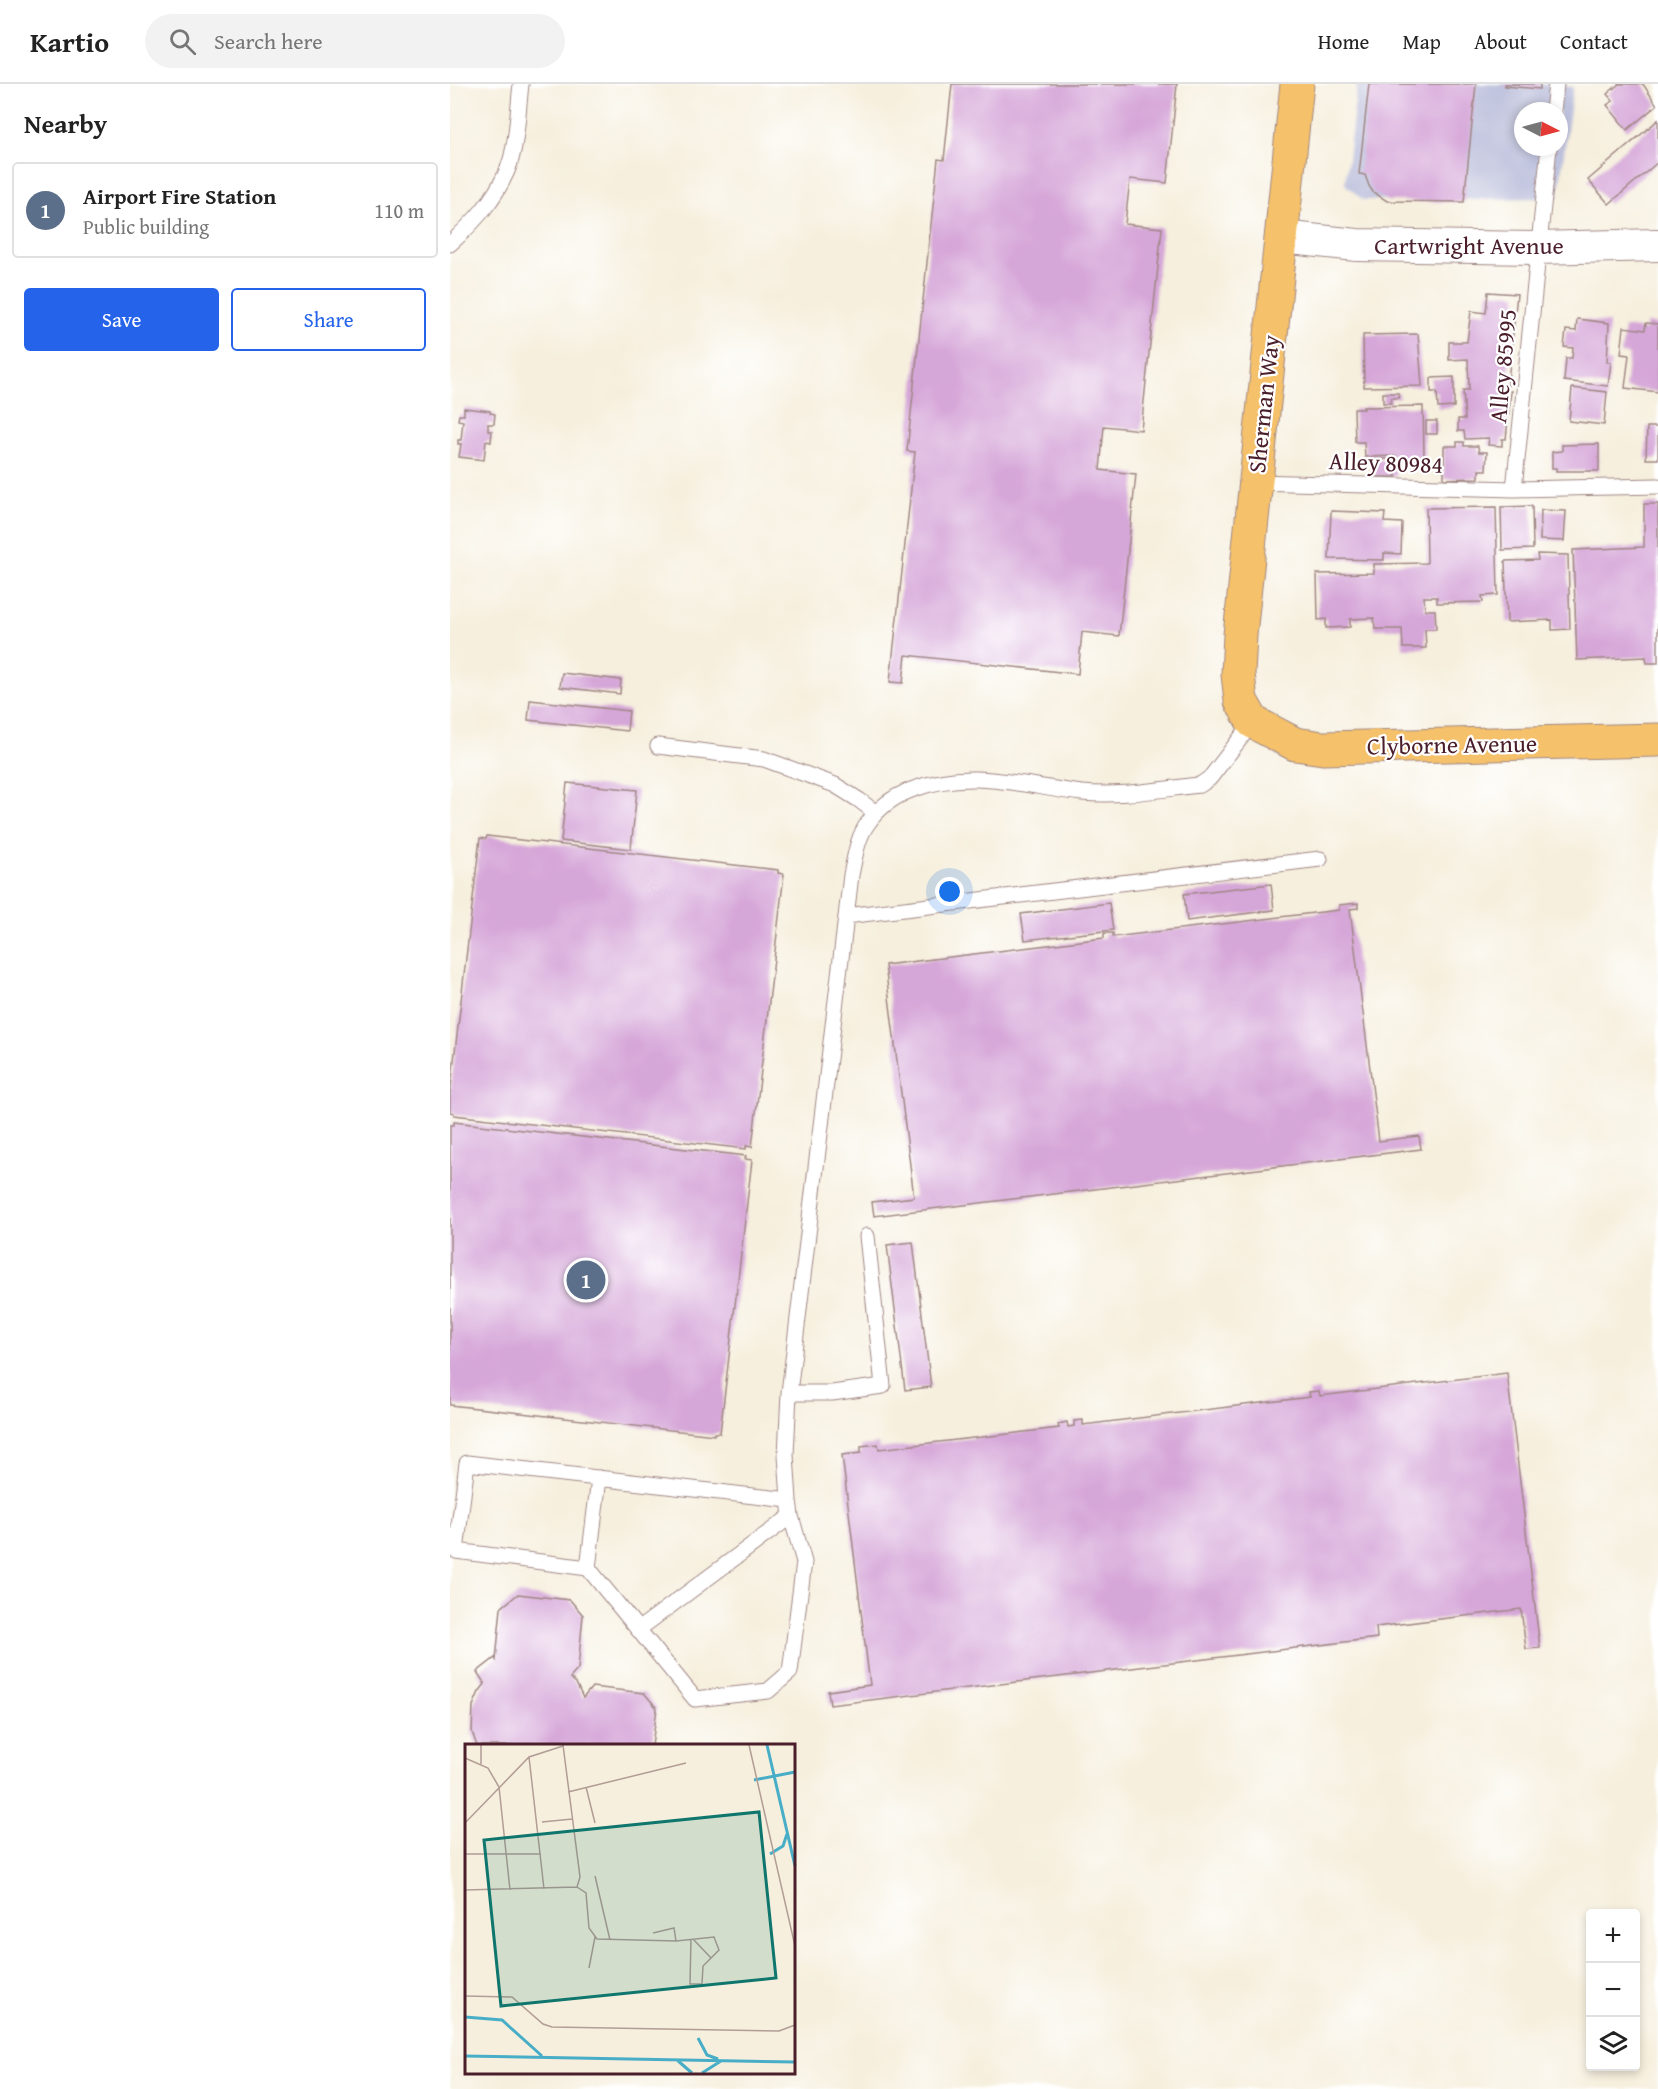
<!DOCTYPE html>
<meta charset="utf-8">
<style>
body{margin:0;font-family:"Gentium Book Plus",serif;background:#f2f2f2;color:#222}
.controls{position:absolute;right:18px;bottom:18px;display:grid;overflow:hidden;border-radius:6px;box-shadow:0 3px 9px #0003}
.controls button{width:54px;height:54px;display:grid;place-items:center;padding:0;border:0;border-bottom:2px solid #e0e0e0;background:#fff;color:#222;font:30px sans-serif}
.compass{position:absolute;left:1064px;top:18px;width:54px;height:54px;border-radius:50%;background:#fff;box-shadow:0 3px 9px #0003;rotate:96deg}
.you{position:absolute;left:500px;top:808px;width:21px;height:21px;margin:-15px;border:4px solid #fff;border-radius:50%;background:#1a73e8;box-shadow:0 0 0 9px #1a73e833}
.badge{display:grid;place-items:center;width:39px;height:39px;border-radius:50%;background:#2563eb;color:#fff;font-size:20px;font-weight:700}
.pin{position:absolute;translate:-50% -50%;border:3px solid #fff;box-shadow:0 2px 6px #0006}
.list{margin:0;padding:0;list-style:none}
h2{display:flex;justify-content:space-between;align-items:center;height:78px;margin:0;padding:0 24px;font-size:26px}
h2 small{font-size:20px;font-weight:400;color:#767676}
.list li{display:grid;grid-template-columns:39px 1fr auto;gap:18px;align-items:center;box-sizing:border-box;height:96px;margin:0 12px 12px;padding:0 12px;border:2px solid #e0e0e0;border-radius:6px}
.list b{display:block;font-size:22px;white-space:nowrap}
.list p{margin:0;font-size:20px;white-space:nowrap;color:#767676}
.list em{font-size:20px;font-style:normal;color:#767676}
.actions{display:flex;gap:12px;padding:18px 24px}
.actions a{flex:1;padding:14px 0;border:2px solid #2563eb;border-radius:6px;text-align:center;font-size:21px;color:#2563eb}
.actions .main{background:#2563eb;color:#fff}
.icon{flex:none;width:33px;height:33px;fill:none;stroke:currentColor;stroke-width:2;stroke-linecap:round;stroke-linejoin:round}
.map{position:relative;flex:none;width:1208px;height:2005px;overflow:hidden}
header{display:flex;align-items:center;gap:36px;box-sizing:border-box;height:84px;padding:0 30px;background:#fff;border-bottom:2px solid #e0e0e0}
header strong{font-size:28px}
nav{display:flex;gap:33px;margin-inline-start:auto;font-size:21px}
.search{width:420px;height:54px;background:#f2f2f2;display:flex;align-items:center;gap:15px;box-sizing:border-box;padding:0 21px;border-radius:33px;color:#767676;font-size:22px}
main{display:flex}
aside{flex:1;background:#fff}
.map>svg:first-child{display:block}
.industrial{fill:#bfc2dd;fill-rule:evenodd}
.building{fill:#d5a6d8}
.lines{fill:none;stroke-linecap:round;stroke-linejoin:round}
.service-casing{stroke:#a08784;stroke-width:17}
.minor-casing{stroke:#a08784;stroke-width:34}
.primary-casing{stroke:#a08784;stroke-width:35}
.service{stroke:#fff;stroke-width:15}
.minor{stroke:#fff;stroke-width:32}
.primary{stroke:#f5c16b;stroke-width:33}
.labels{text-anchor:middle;stroke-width:4.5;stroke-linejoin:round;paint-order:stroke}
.street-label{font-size:24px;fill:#4a1f2b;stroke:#fff}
.inset-river{fill:none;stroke:#48aec7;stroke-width:3}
.inset-road{fill:none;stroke:#b19c96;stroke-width:1.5}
.view{fill:#0f766e;fill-opacity:0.15;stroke:#0f766e;stroke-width:3}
.inset-edge{fill:none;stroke:#4a1f2b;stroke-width:3}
</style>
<header>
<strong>Kartio</strong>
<div class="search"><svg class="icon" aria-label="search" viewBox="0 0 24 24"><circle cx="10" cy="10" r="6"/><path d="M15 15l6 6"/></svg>Search here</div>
<nav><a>Home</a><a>Map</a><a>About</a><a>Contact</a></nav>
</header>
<main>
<aside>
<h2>Nearby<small></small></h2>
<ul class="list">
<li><span class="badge" style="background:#5c6f8a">1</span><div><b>Airport Fire Station</b><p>Public building</p></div><em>110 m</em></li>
</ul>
<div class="actions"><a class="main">Save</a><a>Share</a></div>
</aside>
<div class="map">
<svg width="1208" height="2005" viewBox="0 0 1208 2005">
<rect width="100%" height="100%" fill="#fff"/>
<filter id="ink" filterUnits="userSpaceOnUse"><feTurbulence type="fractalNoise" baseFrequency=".0167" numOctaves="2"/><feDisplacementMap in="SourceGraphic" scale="12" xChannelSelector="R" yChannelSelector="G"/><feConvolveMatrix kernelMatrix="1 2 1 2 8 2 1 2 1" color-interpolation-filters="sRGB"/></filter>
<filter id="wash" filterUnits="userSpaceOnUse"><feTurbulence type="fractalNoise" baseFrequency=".008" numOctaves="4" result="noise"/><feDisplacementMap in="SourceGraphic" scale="24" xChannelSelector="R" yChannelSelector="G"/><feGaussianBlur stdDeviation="1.35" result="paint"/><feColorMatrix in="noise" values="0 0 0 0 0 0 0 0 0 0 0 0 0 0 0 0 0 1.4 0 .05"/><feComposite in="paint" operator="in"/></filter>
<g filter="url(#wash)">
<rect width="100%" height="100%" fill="#f6efdd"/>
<path class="industrial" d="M907,0H1089L1123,3L1108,114L913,116L895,100ZM1073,27H1109V63H1073Z"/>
<g id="blocks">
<path class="building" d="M502,0H727L717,99L680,95L675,140L712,144L691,346L654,342L650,386L686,390L669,552L632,548L628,590L456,571L453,599L440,598L465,368L457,367L488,75L494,76Z
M919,0H1026L1014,118L937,117L923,108L919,102L915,91L909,90Z
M1055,0H1090V5L1055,2Z
M1169,0H1193L1207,21L1177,46L1157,21L1163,17L1157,10Z
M1208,36V78L1159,120L1138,96Z
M1038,208L1067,210L1057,307H1061L1056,355H1052V362L1038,361L1039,354L1015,355L1014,347H1008V335H1015L1013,306H1019L1018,275L999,276V258H1017L1021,227L1036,229Z
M1127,235L1159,239L1157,278H1161L1158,302L1114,297L1116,274H1122L1123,264L1114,263L1116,246L1126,247Z
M1196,239L1208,240V308L1175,304L1179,271L1171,270L1174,243L1195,246Z
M968,250L972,302L914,303L913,251Z
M1004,293V323L988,324L987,308H981V294Z
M1122,304L1157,308L1154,341L1119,337Z
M933,309H949V314H941V319H933Z
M973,322L974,372L973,377L946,376V372L915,373L914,358H905L904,325H914L913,323Z
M14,324L40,327V329L45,330L44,340H38V347H42L41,358L36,357L34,376L9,373L11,360H8V356H11L13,337L8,336L9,331H14Z
M976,337H987V350H976Z
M1197,343H1208V375H1196Z
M1007,358H1014V362H1028L1029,368H1037L1036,386H1029V394L994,395V362H1007Z
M1149,360V387H1106V384H1102V368L1112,367V361Z
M924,375H946V393H925Z
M1194,420H1208V579H1197L1196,573L1127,576L1123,466L1194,463Z
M1082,422L1083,465L1052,466L1051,423Z
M1046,423L1048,511L1032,512L1033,518L987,519V513H974L975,526H985L986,545H975L976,564H953L952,545H925L924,534L900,535V543L876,544V535L868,536L867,490L924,489V480L977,479L976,424Z
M1091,426L1116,427L1114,457L1090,456Z
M881,427L935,429L934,438L952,439L951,470L934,469V476L879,475Z
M1087,470L1118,471L1120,545L1102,546V536L1057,538L1055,477L1088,476Z
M112,589L171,596L170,610L110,603Z
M80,616L179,627L177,647L78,636Z
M117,699L187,706L181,765L111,757Z
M37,752L328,786V789L334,790L302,1063L296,1062V1065L4,1031V1029L0,1028V1011L30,754L36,755Z
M821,800L824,826L737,837L734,810Z
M659,819L663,846L575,856L571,830Z
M908,819V824L900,825L929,1057L969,1052L971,1065L424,1132L422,1118L464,1113L435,881L654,854V849H663V853L889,826V821Z
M4,1038L296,1072L295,1075L302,1076L270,1349H264V1351L0,1321V1041H4Z
M463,1158L481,1303L455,1306L437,1161Z
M1057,1289L1090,1564L1076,1565L1071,1525L926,1543L927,1554L380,1621L378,1607L420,1601L392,1371L411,1369V1362L428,1360L429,1365L609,1344L608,1340L617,1338L618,1343L624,1342V1337L633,1336V1341L860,1313L859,1308L869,1307L870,1312Z
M68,1510L120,1516L133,1531L128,1585L120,1594L126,1599L133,1614L142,1603L194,1609L207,1624L202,1662H27L22,1648L23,1622L29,1608L35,1600L27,1588L45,1574L46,1576L51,1524Z"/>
</g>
</g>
<g filter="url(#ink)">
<use href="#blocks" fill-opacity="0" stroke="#a08784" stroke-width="1.5"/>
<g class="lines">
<defs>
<path id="service" d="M1103,27L1106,0
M0,160C23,139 44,117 57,87C67,64 68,25 71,0
M806,398L1064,405L1208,402
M1064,405L1099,63
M208,662L314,675L385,701L409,716L426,729
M396,832L870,775
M339,1309H382L433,1302L417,1152
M339,1416L17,1379L6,1467L138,1484L245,1615L318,1607L340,1588L354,1478L341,1432L339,1416L336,1371L339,1309L401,791C405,773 407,754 418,739C429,723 443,713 461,706C520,683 572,702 632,709C671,713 711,705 750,701L760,694L803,638
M138,1484L149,1394
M189,1545L341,1432"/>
<path id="minor" d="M831,153L907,161L1087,164L1208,161"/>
<path id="primary" d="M847,0L790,551L788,590L791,617L803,638L845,660L873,664L1208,656"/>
</defs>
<use href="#service" class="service-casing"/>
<use href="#minor" class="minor-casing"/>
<use href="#primary" class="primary-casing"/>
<use href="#service" class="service"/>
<use href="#minor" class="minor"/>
<use href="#primary" class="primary"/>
</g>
</g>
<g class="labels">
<g class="street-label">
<text x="1019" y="170">Cartwright Avenue</text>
<text transform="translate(1053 282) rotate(-85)" y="8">Alley 85995</text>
<text transform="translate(814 320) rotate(-84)" y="8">Sherman Way</text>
<text transform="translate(936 379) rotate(2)" y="8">Alley 80984</text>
<text transform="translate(1002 661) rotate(-1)" y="8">Clyborne Avenue</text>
</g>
</g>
<g transform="translate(15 1660)">
<rect width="330" height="330" fill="#f6efdd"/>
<path class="inset-river" d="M302,1L330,122M289,36L330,28M305,110L318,102L322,90M0,273L37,276L77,312M233,294L242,311L253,315M0,312L330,318M212,316L227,329M237,329L256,317"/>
<path class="inset-road" d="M284,1L330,202M64,13L79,145M0,14L23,24L34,43L45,146M16,20V1M121,43L130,79M103,48L221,19M77,78L107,75M0,79L64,13L98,2M0,110H76M130,132L145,196M112,143L121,149L124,184L132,195L211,197L249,193L254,206L238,222L237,240H225L226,195M0,146L112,143L115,133L98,1M188,189L209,184L211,197M228,195L246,214M124,224L130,193M0,252L47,253L78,280L87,283L314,287L330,281"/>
<path class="view" d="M294,68L311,234L36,262L19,96Z"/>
<rect width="330" height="330" class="inset-edge"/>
</g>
</svg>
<div class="controls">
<button>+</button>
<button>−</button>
<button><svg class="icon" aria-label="layers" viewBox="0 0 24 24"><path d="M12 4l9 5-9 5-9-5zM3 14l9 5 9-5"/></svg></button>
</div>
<svg class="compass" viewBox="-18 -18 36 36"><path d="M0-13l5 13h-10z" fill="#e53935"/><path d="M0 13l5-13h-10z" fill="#767676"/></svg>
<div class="you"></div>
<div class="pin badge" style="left:136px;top:1196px;background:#5c6f8a">1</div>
</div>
</main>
